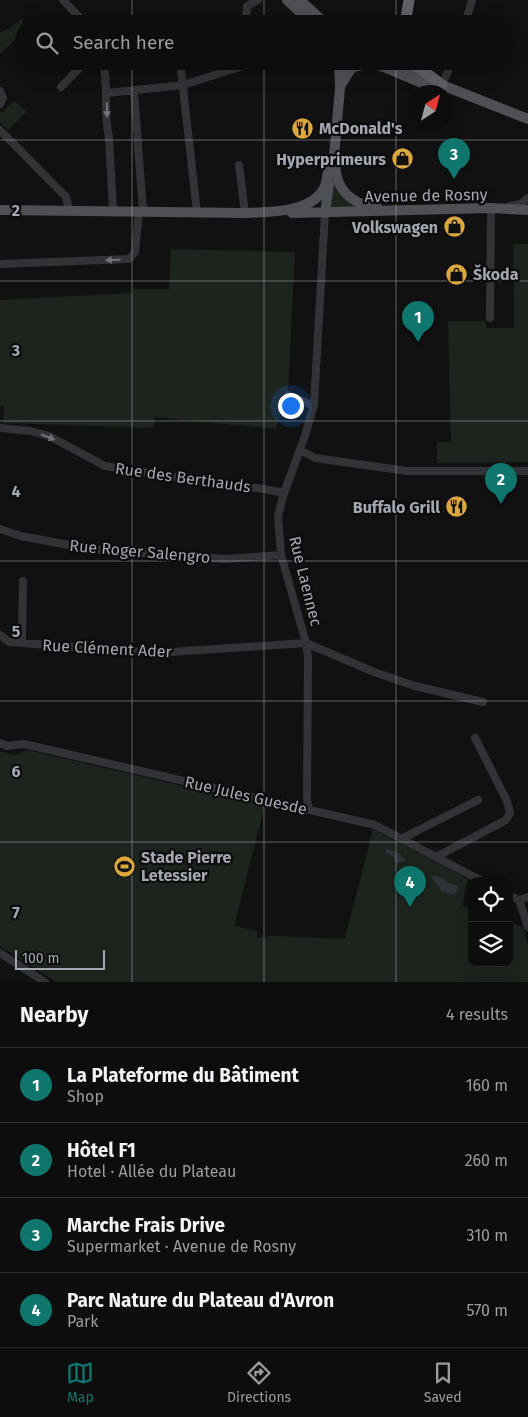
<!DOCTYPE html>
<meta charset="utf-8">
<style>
body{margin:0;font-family:"Fira Sans",sans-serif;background:#1b1b1c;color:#f1f3f6}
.controls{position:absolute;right:15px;bottom:15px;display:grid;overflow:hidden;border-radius:10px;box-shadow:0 5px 20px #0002}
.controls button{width:45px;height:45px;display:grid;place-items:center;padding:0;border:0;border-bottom:1px solid #2d2d2e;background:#0d0d0e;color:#f1f3f6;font:25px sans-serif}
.compass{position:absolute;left:408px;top:85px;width:45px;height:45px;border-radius:50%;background:#0d0d0e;box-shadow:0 5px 20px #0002;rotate:36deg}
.scale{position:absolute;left:15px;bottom:12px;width:90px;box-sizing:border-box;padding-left:5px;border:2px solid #a3a7b1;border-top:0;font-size:14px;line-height:18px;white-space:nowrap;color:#a3a7b1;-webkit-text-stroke:4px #0c0c0d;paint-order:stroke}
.you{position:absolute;left:290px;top:405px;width:18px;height:18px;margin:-12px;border:4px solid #fff;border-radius:50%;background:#1a73e8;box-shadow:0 0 0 8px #1a73e833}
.badge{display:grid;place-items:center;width:32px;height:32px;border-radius:50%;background:#0f766e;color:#fff;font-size:16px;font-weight:700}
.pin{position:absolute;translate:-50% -41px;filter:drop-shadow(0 1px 2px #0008)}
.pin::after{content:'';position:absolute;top:26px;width:18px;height:15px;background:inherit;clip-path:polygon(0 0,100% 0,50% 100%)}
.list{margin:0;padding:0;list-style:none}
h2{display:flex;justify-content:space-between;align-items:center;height:65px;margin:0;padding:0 20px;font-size:21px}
h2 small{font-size:16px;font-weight:400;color:#9a9c9e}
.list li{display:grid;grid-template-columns:32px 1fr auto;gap:15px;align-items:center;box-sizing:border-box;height:75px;padding:0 20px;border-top:1px solid #2d2d2e}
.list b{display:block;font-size:19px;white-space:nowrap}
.list p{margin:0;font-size:16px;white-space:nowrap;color:#9a9c9e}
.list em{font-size:16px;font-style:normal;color:#9a9c9e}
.icon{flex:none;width:28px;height:28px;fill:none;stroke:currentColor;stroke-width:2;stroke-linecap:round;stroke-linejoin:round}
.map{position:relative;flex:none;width:528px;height:982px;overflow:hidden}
.search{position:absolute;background:#0d0d0e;box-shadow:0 5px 20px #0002;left:15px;right:15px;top:15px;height:55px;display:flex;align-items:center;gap:12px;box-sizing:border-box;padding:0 18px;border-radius:28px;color:#9a9c9e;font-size:19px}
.sheet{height:365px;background:#0d0d0e}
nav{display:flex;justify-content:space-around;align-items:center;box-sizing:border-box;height:70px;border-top:1px solid #2d2d2e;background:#0d0d0e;font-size:14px;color:#9a9c9e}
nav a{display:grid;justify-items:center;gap:2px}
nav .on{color:#0f766e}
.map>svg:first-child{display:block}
.green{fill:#1d241e}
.water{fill:#2c3339}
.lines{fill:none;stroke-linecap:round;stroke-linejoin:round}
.minor{stroke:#323336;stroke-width:8}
.major{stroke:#4e5055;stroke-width:10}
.highway{stroke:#5f6167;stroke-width:11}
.oneway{fill:#70737a}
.grid{fill:none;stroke:#a3a7b1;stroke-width:1;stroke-opacity:0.55}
.labels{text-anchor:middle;stroke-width:4.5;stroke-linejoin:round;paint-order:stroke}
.poi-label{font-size:16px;font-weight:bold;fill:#a3a7b1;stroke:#0c0c0d;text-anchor:start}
.street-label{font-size:16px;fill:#a3a7b1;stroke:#0c0c0d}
.grid-label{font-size:16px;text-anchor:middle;font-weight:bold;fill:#a3a7b1;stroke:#0c0c0d;stroke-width:4.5;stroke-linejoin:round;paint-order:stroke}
</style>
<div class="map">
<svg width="528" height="982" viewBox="0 0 528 982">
<rect width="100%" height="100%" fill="#111112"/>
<path class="green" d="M22,19L24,31L0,54V32L10,28Z
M14,101L27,111L8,130L0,122V114Z
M332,177L360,208L327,210Z
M513,244H528V462L437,463V442H451L448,321H486V328H514Z
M171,249L295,252L288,390L276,429L155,417L154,428L3,423L4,406H0V300L133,293V289H169Z
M27,750L265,805L234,926L257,931V938L272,936L345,939L373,829L468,879L462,905L472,909V963H509V922L523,927L528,945V982H56L0,946V751L15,755Z"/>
<path class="water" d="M386,849L401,854V857L406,860L397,863L394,862V857L385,852Z
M435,876L444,879L446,882L458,886L457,892L454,895L442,891L431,877Z"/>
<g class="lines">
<path class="minor" d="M63,0L86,24
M246,24L247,6L258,0
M465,24L472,0
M103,61C109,86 103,113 109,137L113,211
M180,61L197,212
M61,87L86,61
M439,87L442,85L452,61
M0,91L3,98L0,104
M134,91L143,211
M107,93L183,85L240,67L244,61
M0,130L66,197L69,210
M239,165L245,213
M510,206L520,204L528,198
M0,264L129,259L135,252L139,211
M490,318L491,208H496
M288,395L314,406
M0,428L30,431L49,436L105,466L160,475L264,489L284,493
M300,450L315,458L407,471H528
M0,529L21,536L90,549L226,559L281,555
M0,635L9,642L156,653L306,643L374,672L415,686L483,702
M22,643L23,581
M0,743L7,746L24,744L375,825L482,881
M309,809L307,799L308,657L306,643L281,555L278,516L284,493L305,436L314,404L325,213
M401,839L478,800
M436,857L506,820L510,813L507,801L475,738
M509,895L519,900L528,927
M519,900L528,897
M0,953L45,982"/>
<path class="major" d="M287,0L312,24
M300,0L326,24
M392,61L442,85L528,119
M341,85L349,72L353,67L374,63L443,92
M334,157C336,164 335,170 337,177C342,196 359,206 377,207
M332,162L334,157L340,88L339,61
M0,210L245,213C270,212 314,213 325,186C329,175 326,167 334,157
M292,213L491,208L528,210
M325,213L329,184"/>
<path class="highway" d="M405,24L409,0
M410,61L442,85"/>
</g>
<defs><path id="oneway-solid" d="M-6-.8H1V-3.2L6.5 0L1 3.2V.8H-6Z" transform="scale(1.25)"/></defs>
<g class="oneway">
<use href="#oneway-solid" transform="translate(107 110) rotate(90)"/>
<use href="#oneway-solid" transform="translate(113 260) rotate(178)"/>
<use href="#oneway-solid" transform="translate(48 437) rotate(21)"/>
</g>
<path class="grid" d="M132,0V24M264,0V24M396,0V24M132,61V982M264,61V982M396,61V982M0,140H528M0,281H528M0,421H528M0,561H528M0,701H528M0,842H528"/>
<defs>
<symbol id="restaurant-disc" viewBox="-11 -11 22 22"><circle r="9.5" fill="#dba840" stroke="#0c0c0d"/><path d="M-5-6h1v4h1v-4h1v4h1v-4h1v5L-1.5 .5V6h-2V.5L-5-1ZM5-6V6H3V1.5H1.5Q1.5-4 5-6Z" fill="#111"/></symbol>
<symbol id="shop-disc" viewBox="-11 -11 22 22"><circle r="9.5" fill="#dba840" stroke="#0c0c0d"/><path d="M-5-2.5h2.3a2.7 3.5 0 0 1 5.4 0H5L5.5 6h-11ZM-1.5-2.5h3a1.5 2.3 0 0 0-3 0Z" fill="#111"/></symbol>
<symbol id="stadium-disc" viewBox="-11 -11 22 22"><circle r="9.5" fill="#dba840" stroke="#0c0c0d"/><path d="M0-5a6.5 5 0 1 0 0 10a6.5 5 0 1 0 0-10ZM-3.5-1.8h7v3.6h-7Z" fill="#111"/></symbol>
</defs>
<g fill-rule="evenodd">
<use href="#restaurant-disc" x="290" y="116" width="25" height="25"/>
<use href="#shop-disc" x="390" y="146" width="25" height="25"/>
<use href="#shop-disc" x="442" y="214" width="25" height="25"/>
<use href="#shop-disc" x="444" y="262" width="25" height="25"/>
<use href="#restaurant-disc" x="444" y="494" width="25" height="25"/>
<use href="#stadium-disc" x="112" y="854" width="25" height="25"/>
</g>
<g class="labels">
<g class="poi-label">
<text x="319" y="134">McDonald's</text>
<text x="386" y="165" text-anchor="end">Hyperprimeurs</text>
<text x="438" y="233" text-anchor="end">Volkswagen</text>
<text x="473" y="280">Škoda</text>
<text x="440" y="513" text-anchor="end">Buffalo Grill</text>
<text x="141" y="863">Stade Pierre<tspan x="141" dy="18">Letessier</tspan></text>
</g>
<g class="street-label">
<text transform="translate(426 195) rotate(-1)" y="6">Avenue de Rosny</text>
<text transform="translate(183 477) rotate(8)" y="6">Rue des Berthauds</text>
<text transform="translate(140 551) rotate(5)" y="6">Rue Roger Salengro</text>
<text transform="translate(306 581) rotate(76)" y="6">Rue Laennec</text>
<text transform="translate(107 648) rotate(3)" y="6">Rue Clément Ader</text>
<text transform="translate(246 795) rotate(13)" y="6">Rue Jules Guesde</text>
</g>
</g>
<g class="grid-label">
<text x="16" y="216">2</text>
<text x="16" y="356">3</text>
<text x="16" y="497">4</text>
<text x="16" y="637">5</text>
<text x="16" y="777">6</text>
<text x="16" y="918">7</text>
</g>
</svg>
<div class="controls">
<button><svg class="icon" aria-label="locate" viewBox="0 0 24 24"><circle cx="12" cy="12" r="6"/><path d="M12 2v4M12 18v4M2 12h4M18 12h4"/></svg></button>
<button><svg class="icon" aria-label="layers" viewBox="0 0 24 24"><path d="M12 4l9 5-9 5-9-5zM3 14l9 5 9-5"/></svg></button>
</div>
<svg class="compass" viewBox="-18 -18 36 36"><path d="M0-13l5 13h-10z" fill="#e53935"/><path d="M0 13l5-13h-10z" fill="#9a9c9e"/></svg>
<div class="scale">100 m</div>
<div class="you"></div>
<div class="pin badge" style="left:418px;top:342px">1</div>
<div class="pin badge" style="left:501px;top:504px">2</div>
<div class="pin badge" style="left:454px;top:179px">3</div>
<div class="pin badge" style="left:410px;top:907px">4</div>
<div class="search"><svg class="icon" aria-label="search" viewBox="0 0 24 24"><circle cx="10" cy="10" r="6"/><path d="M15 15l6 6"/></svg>Search here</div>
</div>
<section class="sheet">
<h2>Nearby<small>4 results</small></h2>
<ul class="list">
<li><span class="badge">1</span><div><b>La Plateforme du Bâtiment</b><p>Shop</p></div><em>160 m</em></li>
<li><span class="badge">2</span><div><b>Hôtel F1</b><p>Hotel · Allée du Plateau</p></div><em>260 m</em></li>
<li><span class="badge">3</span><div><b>Marche Frais Drive</b><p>Supermarket · Avenue de Rosny</p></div><em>310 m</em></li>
<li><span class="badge">4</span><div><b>Parc Nature du Plateau d'Avron</b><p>Park</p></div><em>570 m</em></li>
</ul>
</section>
<nav>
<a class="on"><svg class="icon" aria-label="map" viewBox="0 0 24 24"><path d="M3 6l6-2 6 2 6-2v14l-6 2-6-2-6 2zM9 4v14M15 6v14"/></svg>Map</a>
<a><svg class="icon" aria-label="directions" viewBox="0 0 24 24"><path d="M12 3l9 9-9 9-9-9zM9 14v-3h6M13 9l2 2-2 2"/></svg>Directions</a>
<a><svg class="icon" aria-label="saved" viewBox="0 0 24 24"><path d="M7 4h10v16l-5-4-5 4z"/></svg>Saved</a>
</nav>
